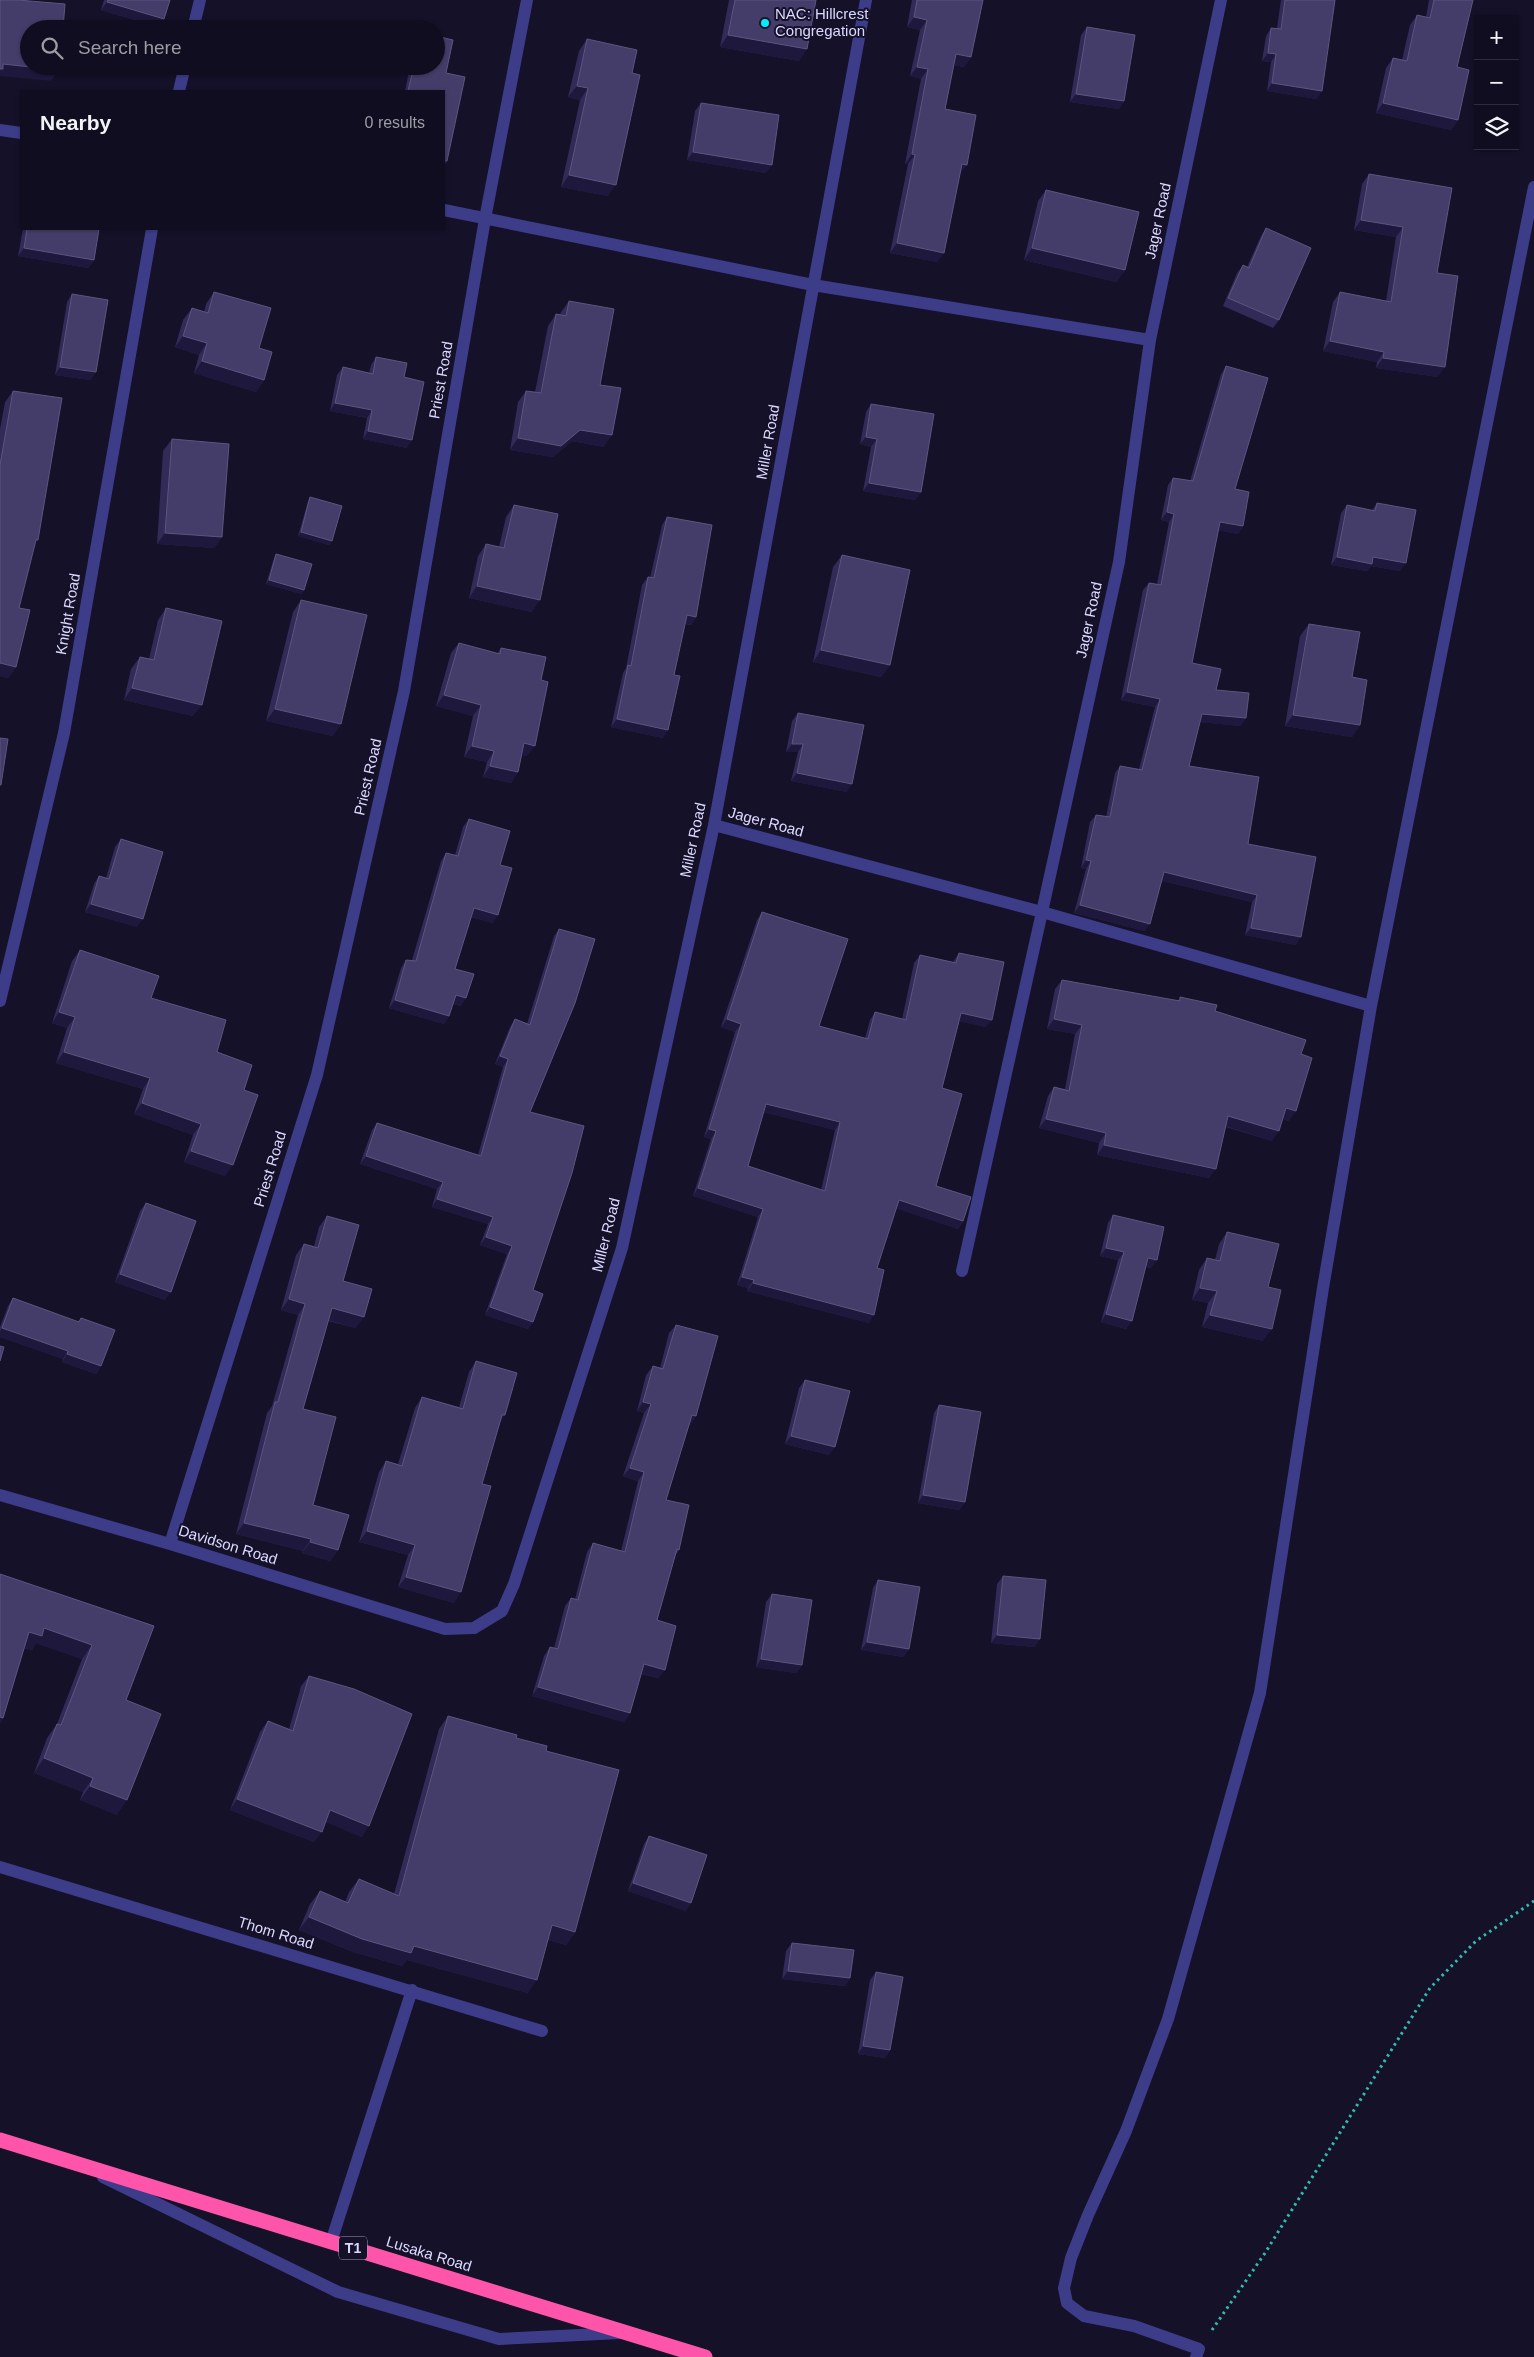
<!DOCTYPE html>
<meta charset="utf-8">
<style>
body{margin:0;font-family:Arial,sans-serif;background:#1d1b2c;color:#f1f3f6}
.controls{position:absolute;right:15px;top:15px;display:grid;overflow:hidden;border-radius:0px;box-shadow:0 1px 4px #0004}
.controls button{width:45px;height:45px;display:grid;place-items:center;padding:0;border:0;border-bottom:1px solid #2f2d3d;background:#0f0d1f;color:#f1f3f6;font:25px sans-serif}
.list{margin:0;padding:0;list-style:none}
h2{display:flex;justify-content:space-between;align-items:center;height:65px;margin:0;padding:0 20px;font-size:21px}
h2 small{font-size:16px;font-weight:400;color:#9b9ca4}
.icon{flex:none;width:28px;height:28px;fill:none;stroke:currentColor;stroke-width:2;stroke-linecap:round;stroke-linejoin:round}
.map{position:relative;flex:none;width:1534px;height:2357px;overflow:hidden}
.search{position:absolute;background:#0f0d1f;box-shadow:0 1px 4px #0004;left:20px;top:20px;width:425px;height:55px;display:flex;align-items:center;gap:12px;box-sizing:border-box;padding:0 18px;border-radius:28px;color:#9b9ca4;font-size:19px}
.panel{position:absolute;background:#0f0d1f;box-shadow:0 1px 4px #0004;left:20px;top:90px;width:425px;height:140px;border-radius:0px}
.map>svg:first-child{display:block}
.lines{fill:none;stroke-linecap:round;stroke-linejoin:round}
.path{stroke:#31bbaf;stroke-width:3;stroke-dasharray:2.5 4;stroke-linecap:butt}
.minor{stroke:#3d3c88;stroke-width:12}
.highway{stroke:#fe55aa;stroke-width:15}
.wall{fill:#322a57;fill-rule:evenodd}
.shaded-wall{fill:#1e183d}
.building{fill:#443d69;stroke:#5c5580;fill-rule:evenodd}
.poi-dot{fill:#06ecfe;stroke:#141129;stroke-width:2}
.labels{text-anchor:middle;stroke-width:4;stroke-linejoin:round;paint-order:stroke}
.shield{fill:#141129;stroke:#a09dbf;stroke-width:1}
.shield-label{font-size:14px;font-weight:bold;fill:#dcd9ff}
.poi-label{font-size:15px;fill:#dcd9ff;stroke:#141129;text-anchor:start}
.street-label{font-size:15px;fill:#dcd9ff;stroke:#141129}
</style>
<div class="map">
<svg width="1534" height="2357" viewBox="0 0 1534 2357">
<rect width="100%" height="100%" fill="#141129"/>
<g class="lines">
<path class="path" d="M1212,2330L1265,2253L1430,1988L1476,1941L1534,1901"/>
<path class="minor" d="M193,29L200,0
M179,91L185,66
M0,130L21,133
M444,210L813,285L1150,340
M714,825L1042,912L1119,562L1150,340L1221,0
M0,1001L64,733L152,229
M962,1271L1042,912L1371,1006
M0,1495L170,1544L445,1629L474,1628L502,1611L514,1584L622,1248L714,825L866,0
M170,1544L317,1075L404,691L485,219L527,0
M0,1867L542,2031
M103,2177L338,2292L499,2339L620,2333
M331,2242L412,1990
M1196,2357L1199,2349L1134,2326L1084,2316L1067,2303L1064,2288L1071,2258L1088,2215L1126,2131L1168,2019L1260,1693L1323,1288L1371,1006L1534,187"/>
<path class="highway" d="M0,2140L705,2357"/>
</g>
<path class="wall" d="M104,0H170L158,27L101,10Z
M729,0H816L799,61L720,47Z
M912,0H983L971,57L964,67L954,65L945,109L967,165L960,173L944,253L937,262L890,253L908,164H905L921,79L910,76L920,30L907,27Z
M1281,0H1335L1317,99L1267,91L1271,62L1262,61L1266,36L1271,28H1277Z
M1429,0H1473L1457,67L1458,120L1451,130L1376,113L1386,68L1393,58L1402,60L1410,25L1417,15L1426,17Z
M1087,27L1124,101L1119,109L1070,102L1081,35Z
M587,39L632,73L608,196L561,187L580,100L568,97L579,51Z
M410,66H436L446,73L447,161L444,167V91H405Z
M701,103L766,173L687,160L695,111Z
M1369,174L1437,273L1438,377L1376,368L1377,362L1323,351L1333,302L1340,292L1386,301L1396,237L1354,230L1362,184Z
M1046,190L1125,270L1116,282L1024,260L1038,201Z
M1266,228L1279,320L1273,328L1223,306L1237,273L1243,265L1247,267L1261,236Z
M23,229H99L94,260L88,268L18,256Z
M214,292L259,348L264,380L256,392L194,373L199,355L175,347L183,320L192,308L204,312L206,304Z
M72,294L96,372L90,380L55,375L67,302Z
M569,301L600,385L604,447L572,441L553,457L510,450L518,402L526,391L535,392L548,326L556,314L560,315L561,312Z
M376,357L404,377L407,448L363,439L367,418L330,411L337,375L343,367L369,373L371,365Z
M1226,366L1235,489L1243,526L1238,534L1218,530L1192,663L1216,690L1241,726L1200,722L1189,766L1248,844L1296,945L1245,935L1252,902L1162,881L1145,931L1074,913L1086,869L1081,868L1090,822L1096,815L1106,817L1115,773L1120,766L1139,769L1155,707L1121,700L1143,590L1149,583L1157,584L1169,522L1161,520L1168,485L1173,478L1190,481L1221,374Z
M13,391L34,544L19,608L16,667L8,678L0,676V429L5,402Z
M871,404L921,492L915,500L863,491L871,447L860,444L866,412Z
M172,439L222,537L214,548L157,544L163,451Z
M310,497L332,541L329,545L298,536L308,501Z
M1377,503L1400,571L1371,566L1367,571L1331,565L1341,513L1347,505L1372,510Z
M514,505L532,612L469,598L478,556L486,544L499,547L506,517Z
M667,517L696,617L691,625L685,624L674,675L663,738L611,727L623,673L626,668L642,585L648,577L650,578L662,525Z
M276,554L304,590L301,594L266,584L274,558Z
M842,555L890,665L881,677L813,662L833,567Z
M301,600L333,736L266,721L293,612Z
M166,608L193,716L124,700L131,669L140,657L149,659L158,620Z
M1309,624L1360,725L1352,737L1285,726L1300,636Z
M459,643L497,654L501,648L541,680L527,756L522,755L518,772L511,783L483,777L487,762L464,757L473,716L436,706L451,653Z
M798,713L847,792L791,781L798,752H786L792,721Z
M469,819L500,865L493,923L471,917L455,969L461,1006L453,1004L449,1016L444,1024L389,1008L401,968L406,960H412L441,861L446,853L455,855L463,827Z
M121,839L137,927L85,912L94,884L99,876L106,878L115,847Z
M762,912L819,1026L865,1038L870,1020L875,1012L902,1019L914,963L920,955L953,962L959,953L986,1027L959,1021L942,1088L936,1186L963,1221L958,1229L896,1208L877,1268L869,1323L747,1291L748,1288L737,1285L758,1217L693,1196L711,1139L704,1137L735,1032L721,1027L757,920ZM764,1112L835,1130L821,1190L748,1166Z
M559,929L530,1112L533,1322L528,1329L485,1315L507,1254L480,1245L488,1224L432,1207L437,1189L360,1164L372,1130L377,1123L478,1155L503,1067L495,1064L510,1027L515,1019L527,1024L554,936Z
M80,950L151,998L217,1052L244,1090L225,1176L184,1162L193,1135L134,1114L143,1089L56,1063L67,1028L52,1023L72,961Z
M1062,980L1178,1001L1180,997L1215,1011L1301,1054L1289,1121L1283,1119L1272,1141L1226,1127L1209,1178L1097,1155L1099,1143L1039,1128L1048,1096L1054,1087L1065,1089L1075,1034L1047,1029L1055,989Z
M146,1203L165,1300L115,1282L140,1211Z
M1113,1215L1151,1268L1146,1267L1126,1329L1101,1322L1118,1260L1100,1256L1108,1223Z
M327,1216L343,1281L356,1328L328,1321L303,1409L313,1505L338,1550L330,1561L302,1553L303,1551L236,1534L267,1413L272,1406L298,1315L281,1310L296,1255L304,1244L314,1246L319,1227Z
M1227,1232L1268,1287L1263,1341L1202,1327L1208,1303L1192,1300L1199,1270L1207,1258L1215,1260L1219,1244Z
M13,1298L78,1322L81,1318L101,1366L96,1374L62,1362L63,1359L0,1337V1327L8,1306Z
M676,1325L696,1416L690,1425H689L666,1500L679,1550L675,1556L657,1620L665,1670L658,1678L641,1674L630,1713L624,1722L532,1696L544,1656L550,1647L554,1648L565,1606L571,1598L575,1599L587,1552L593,1543L621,1551L638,1481L623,1476L644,1413L637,1411L646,1375L653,1366L660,1368L669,1333Z
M476,1361L500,1423L482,1484L454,1603L398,1587L408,1555L359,1542L379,1472L386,1461L398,1464L415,1408L422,1397L459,1407L469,1372Z
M805,1380L829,1455L785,1444L799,1388Z
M939,1405L965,1502L959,1510L918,1503L934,1413Z
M0,1574L154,1626L126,1700L117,1815L80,1800L83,1792L34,1773L47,1738L57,1724L82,1659L36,1643L32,1650L24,1648L3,1718L0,1723Z
M1003,1576L1040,1639L1034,1647L991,1643L997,1584Z
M878,1580L909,1649L903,1657L861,1650L873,1588Z
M772,1594L802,1665L796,1673L756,1667L766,1602Z
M309,1676L362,1837L326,1822L314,1842L230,1810L260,1732L268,1721L289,1729L301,1686Z
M448,1716L516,1738L546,1751L575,1932L566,1945L548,1940L528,1993L407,1960L402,1966L353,1952L299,1930L310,1904L320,1891L345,1902L349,1892L359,1879L394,1894L439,1729Z
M649,1836L686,1911L628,1891L644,1844Z
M792,1943L850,1978L845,1986L782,1979L786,1951Z
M876,1972L890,2050L885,2058L858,2054L870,1980Z"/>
<path class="shaded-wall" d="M107,2L164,19L158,27L101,10Z
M914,17L927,20L920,30L907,27Z
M728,35L807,49L799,61L720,47Z
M1268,53L1276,54L1271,62L1262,61Z
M956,54L971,57L964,67L950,64Z
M3,64L58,70L51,81L0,76V69Z
M917,67L928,69L921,79L910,76Z
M1272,83L1322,91L1317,99L1267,91Z
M577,86L588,88L580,100L568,97Z
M1076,94L1124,101L1119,109L1070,102Z
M1383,103L1458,120L1451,130L1376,113Z
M693,152L772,165L766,173L687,160Z
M912,154L915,155L908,164H905Z
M444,161H447L444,167Z
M962,164L967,165L960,174Z
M569,175L616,185L608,196L561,187Z
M1361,220L1403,227L1396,237L1354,230Z
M897,243L944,253L937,262L890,253Z
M24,248L94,260L88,268L18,256Z
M1032,248L1125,270L1116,282L1024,260Z
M183,336L207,343L199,355L175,347Z
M1330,341L1384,352L1377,362L1323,351Z
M1383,358L1445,367L1438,377L1376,368Z
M202,361L264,380L256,392L194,373Z
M60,367L96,372L90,380L55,375Z
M335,403L372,410L367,418L330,411Z
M580,430L612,435L604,447L572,441L553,457L510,450L518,438Z
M368,431L412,440L407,448L363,439Z
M866,437L877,439L871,447L860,444Z
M869,483L921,492L915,500L863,491Z
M1167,512L1174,514L1169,522L1161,520Z
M1220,522L1243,526L1238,534L1215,530Z
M301,532L332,541L329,545L298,536Z
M165,533L222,537L214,548L157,544Z
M1337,557H1373L1406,563L1400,571L1371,566L1367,571L1331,565Z
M269,580L304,590L301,594L266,584Z
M477,586L540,600L532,612L469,598Z
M687,615L696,617L691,625L682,623Z
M821,650L890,665L881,677L813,662Z
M0,663L16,667L8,678L0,676Z
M132,688L202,705L193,716L124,700Z
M1127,692L1160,699L1155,707L1121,700Z
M444,695L481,705L473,716L436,706Z
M275,709L341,724L333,736L266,721Z
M1202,714L1246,718L1241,726L1197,722Z
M1293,715L1360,725L1352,737L1285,726Z
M617,719L668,730L663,738L611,727Z
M524,743L535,746L527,756L517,754Z
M792,744H803L798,752H786Z
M472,746L494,751L487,762L464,757Z
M490,766L518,772L511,783L483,777Z
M797,773L852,784L847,792L791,781Z
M1086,860L1091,861L1086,869L1081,868Z
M1164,872L1257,895L1252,902L1158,880Z
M91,904L143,919L137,927L85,912Z
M1080,905L1150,924L1145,931L1074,913Z
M474,908L498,915L493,923L468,916Z
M1251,928L1301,937L1296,945L1245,935Z
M456,995L466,998L461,1006L450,1003Z
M395,1000L449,1016L444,1024L389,1008Z
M59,1012L75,1017L67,1028L52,1023Z
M961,1013L992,1020L986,1027L956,1021Z
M727,1019L741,1024L735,1032L721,1027Z
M1054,1019L1082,1025L1075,1034L1047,1029Z
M64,1052L150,1078L143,1089L56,1063Z
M500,1056L508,1059L503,1067L495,1064Z
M142,1103L201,1124L193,1135L134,1114Z
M766,1104L840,1122L835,1130L761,1112Z
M1286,1108L1296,1111L1289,1121L1280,1118Z
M1228,1116L1279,1131L1272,1141L1222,1125Z
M1046,1119L1106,1133L1099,1143L1039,1128Z
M709,1129L716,1131L711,1139L704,1137Z
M1104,1145L1216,1169L1209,1178L1097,1155Z
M191,1151L233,1165L225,1176L184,1162Z
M366,1156L443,1182L437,1189L360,1164Z
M698,1188L763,1209L758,1217L693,1196Z
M437,1199L493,1217L488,1224L432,1207Z
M899,1200L963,1221L958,1229L894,1208Z
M486,1237L512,1246L507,1254L480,1245Z
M1106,1248L1124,1252L1118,1260L1100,1256Z
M1148,1258L1157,1260L1151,1268L1143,1266Z
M120,1274L171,1292L165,1300L115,1282Z
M742,1277L754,1280L748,1288L737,1285Z
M753,1283L874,1315L869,1323L747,1291Z
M1200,1288L1217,1291L1208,1303L1192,1300Z
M289,1299L305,1304L298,1315L281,1310Z
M490,1307L533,1322L528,1329L485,1315Z
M332,1308L364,1317L356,1328L324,1319Z
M1106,1314L1132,1321L1126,1329L1101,1322Z
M1210,1315L1272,1329L1263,1341L1202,1327Z
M2,1328L68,1351L63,1359L0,1337V1331Z
M67,1354L101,1366L96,1374L62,1362Z
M643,1402L651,1404L644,1413L637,1411Z
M502,1415H505L498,1426Z
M692,1415L696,1416L690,1425L685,1424Z
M791,1436L835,1447L829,1455L785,1444Z
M630,1468L644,1472L638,1481L623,1476Z
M923,1495L965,1502L959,1510L918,1503Z
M244,1523L311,1539L303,1551L236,1534Z
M367,1531L415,1545L408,1555L359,1542Z
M310,1542L338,1550L330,1561L302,1553Z
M406,1577L461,1592L454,1603L398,1587Z
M44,1628L92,1645L82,1659L36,1643L32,1650L19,1646L29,1632Z
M997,1635L1040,1639L1034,1647L991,1643Z
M867,1642L909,1649L903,1657L861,1650Z
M761,1659L802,1665L796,1673L756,1667Z
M644,1664L665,1670L658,1678L638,1673Z
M538,1687L630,1713L624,1722L532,1696Z
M0,1717L3,1718L0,1723Z
M44,1758L93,1778L83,1792L34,1773Z
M90,1786L127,1800L117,1815L80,1800Z
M237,1799L322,1832L314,1842L230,1810Z
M330,1810L369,1826L362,1837L323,1821Z
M633,1883L691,1903L686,1911L628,1891Z
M309,1917L414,1946L537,1980L528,1993L407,1960L402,1966L353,1952L299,1930Z
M552,1925L575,1932L566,1945L543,1939Z
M788,1971L850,1978L845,1986L782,1979Z
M863,2046L890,2050L885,2058L858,2054Z"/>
<path class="building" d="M0,0H18L65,4L63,29H29V66H59L58,70L3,64V69H0Z
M108,0H170L164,19L107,2Z
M735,0H816L807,49L728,35Z
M917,0H983L971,57L956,54L945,109L976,115L967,165L962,164L944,253L897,243L915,155L912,154L928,69L917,67L927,20L914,17Z
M1285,0H1335L1322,91L1272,83L1276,54L1268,53L1271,28L1281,29Z
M1434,0H1473L1457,67L1469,70L1458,120L1383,103L1393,58L1407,61L1417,15L1430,18Z
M1087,27L1135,35L1124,101L1076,94Z
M436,36L453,40L446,73L465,77L447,161H444V91H408L414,66H436Z
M587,39L637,50L632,73L640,75L616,185L569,175L588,88L577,86Z
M701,103L779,115L772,165L693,152Z
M1369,174L1452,188L1437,273L1458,276L1445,367L1383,358L1384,352L1330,341L1340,292L1391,302L1403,227L1361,220Z
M1046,190L1139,212L1125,270L1032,248Z
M1266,228L1311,248L1279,320L1228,298L1243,265L1249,268Z
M27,229H99L94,260L24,248Z
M214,292L271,308L259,348L272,352L264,380L202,361L207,343L183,336L192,308L208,313Z
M72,294L108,300L96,372L60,367Z
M569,301L614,309L600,385L621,388L612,435L580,430L561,446L518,438L526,391L541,393L556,314L566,316Z
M376,357L407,363L404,377L424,382L412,440L368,431L372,410L335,403L343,367L373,374Z
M1226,366L1268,378L1235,489L1249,492L1243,526L1220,522L1192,663L1221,669L1216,690L1249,693L1246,718L1202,714L1189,766L1259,777L1248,844L1316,857L1301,937L1251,928L1257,895L1164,872L1150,924L1080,905L1091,861L1086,860L1096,815L1110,817L1120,766L1142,770L1160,699L1127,692L1149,583L1161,585L1174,514L1167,512L1173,478L1193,481Z
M13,391L62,398L38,540H36L19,608L30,610L16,667L0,663V465Z
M871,404L934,414L921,492L869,483L877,439L866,437Z
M172,439L229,444L222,537L165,533Z
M310,497L342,506L332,541L301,532Z
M1377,503L1416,510L1406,563L1373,557L1372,564L1337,557L1347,505L1375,511Z
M514,505L558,514L540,600L477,586L486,544L504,548Z
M667,517L712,525L696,617L687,615L674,675L680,676L668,730L617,719L628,665L631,666L648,577L654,578Z
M276,554L312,564L304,590L269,580Z
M842,555L910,570L890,665L821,650Z
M301,600L367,615L341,724L275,709Z
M166,608L222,621L202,705L132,688L140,657L154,660Z
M1309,624L1360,632L1352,677L1367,680L1360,725L1293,715Z
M459,643L500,654L501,648L546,657L541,680L548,682L535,746L524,743L518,772L490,766L494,751L472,746L481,705L444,695Z
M798,713L864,725L852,784L797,773L803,744H792Z
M0,738L8,739L1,785H0Z
M469,819L510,831L500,865L512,868L498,915L474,908L455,969L474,974L466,998L456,995L449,1016L395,1000L406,960L416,961L446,853L458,856Z
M121,839L163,852L143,919L91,904L99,876L109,879Z
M762,912L848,939L819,1026L868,1039L875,1012L906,1020L920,955L956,963L959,953L1004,962L992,1020L961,1013L942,1088L962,1094L936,1186L971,1197L963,1221L899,1200L877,1268L884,1270L874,1315L753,1283L754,1280L742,1277L763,1209L698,1188L716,1131L709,1129L741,1024L727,1019ZM766,1104L840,1122L825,1191L748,1166Z
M559,929L595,939L575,1003L530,1112L584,1126L572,1173L533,1290L543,1294L533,1322L490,1307L512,1246L486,1237L493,1217L437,1199L443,1182L366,1156L377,1123L481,1156L508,1059L500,1056L515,1019L530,1025Z
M80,950L159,976L151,998L226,1020L217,1052L252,1065L244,1090L258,1095L233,1165L191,1151L201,1124L142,1103L150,1078L64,1052L75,1017L59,1012Z
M1062,980L1180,1001V997L1217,1005L1215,1011L1306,1040L1301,1054L1312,1058L1296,1111L1286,1108L1279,1131L1228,1116L1216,1169L1104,1145L1106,1133L1046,1119L1054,1087L1069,1091L1082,1025L1054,1019Z
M146,1203L196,1221L171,1292L120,1274Z
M1113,1215L1164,1227L1157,1260L1148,1258L1132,1321L1106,1314L1124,1252L1106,1248Z
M327,1216L359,1225L343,1281L372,1289L364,1317L332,1308L303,1409L336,1417L313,1505L349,1515L338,1550L310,1542L311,1539L244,1523L275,1402H278L305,1304L289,1299L304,1244L318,1248Z
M1227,1232L1279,1244L1268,1287L1281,1290L1272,1329L1210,1315L1217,1291L1200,1288L1207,1258L1220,1261Z
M13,1298L79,1322L81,1318L115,1330L101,1366L67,1354L68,1351L2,1328Z
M676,1325L718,1336L696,1416L692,1415L666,1500L689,1505L679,1550L677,1549L657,1620L676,1626L665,1670L644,1664L630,1713L538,1687L550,1647L558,1649L571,1598L578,1600L593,1543L625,1552L644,1472L630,1468L651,1404L643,1402L653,1366L663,1369Z
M0,1346L4,1347L0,1361Z
M476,1361L517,1373L505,1415H502L482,1484L491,1486L461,1592L406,1577L415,1545L367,1531L386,1461L402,1466L422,1397L463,1409Z
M805,1380L850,1391L835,1447L791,1436Z
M939,1405L981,1412L965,1502L923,1495Z
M0,1574L154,1626L126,1700L161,1714L127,1800L90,1786L93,1778L44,1758L57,1724L61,1725L92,1645L44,1628L42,1636L29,1632L3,1718L0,1717Z
M1003,1576L1046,1580L1040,1639L997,1635Z
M878,1580L920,1587L909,1649L867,1642Z
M772,1594L812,1600L802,1665L761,1659Z
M309,1676L354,1689L412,1714L369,1826L330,1810L322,1832L237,1799L268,1721L293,1731Z
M448,1716L517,1735L516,1738L547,1746L546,1751L619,1770L575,1932L552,1925L537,1980L414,1946L411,1953L362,1939L309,1917L320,1891L348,1903L359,1879L399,1896Z
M649,1836L707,1855L691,1903L633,1883Z
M792,1943L854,1950L850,1978L788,1971Z
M876,1972L903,1977L890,2050L863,2046Z"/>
<circle class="poi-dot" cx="765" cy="23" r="5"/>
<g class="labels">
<rect class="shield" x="339" y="2236.5" width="28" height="23" rx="4"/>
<g class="shield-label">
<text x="353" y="2253">T1</text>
</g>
<g class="poi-label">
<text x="775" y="19">NAC: Hillcrest<tspan x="775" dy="17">Congregation</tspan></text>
</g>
<g class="street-label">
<text transform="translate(1158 221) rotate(-78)" y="5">Jager Road</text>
<text transform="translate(441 380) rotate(-80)" y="5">Priest Road</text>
<text transform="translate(768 442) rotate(-80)" y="5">Miller Road</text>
<text transform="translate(68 614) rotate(-80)" y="5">Knight Road</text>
<text transform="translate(1089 620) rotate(-78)" y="5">Jager Road</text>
<text transform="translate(368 777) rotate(-77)" y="5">Priest Road</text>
<text transform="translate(766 822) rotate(15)" y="5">Jager Road</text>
<text transform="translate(693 840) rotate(-78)" y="5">Miller Road</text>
<text transform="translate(270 1169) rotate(-73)" y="5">Priest Road</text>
<text transform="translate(606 1235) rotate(-76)" y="5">Miller Road</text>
<text transform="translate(228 1545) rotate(17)" y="5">Davidson Road</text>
<text transform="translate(276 1933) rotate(17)" y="5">Thom Road</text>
<text transform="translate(429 2254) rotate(17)" y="5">Lusaka Road</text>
</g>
</g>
</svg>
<div class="controls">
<button>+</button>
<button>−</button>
<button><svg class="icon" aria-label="layers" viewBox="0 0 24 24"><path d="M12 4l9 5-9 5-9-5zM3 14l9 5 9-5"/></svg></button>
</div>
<div class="search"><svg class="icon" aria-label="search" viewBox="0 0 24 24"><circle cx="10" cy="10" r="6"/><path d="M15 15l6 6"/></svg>Search here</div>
<section class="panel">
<h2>Nearby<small>0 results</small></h2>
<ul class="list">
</ul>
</section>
</div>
